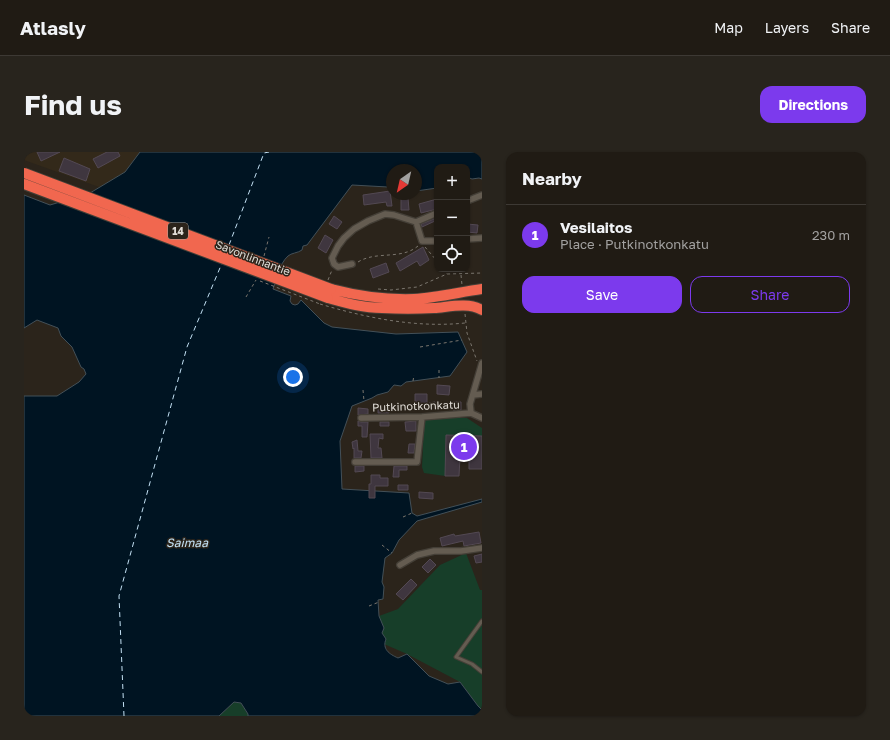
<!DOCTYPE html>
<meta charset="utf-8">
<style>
body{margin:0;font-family:"Golos Text",sans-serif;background:#28241d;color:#f1f3f6}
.controls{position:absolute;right:12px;top:12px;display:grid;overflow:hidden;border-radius:8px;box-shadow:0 1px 3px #0004}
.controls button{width:36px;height:36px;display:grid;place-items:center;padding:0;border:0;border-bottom:1px solid #3d3934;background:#201b14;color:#f1f3f6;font:20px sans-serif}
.compass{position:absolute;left:362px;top:12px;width:36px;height:36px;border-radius:50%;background:#201b14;box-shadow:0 1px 3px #0004;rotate:214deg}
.you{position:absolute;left:269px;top:225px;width:14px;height:14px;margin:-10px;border:3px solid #fff;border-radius:50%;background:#1a73e8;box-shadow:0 0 0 6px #1a73e833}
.badge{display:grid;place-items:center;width:26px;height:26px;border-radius:50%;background:#7c3aed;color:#fff;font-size:13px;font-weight:700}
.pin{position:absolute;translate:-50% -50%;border:2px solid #fff;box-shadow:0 1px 4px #0006}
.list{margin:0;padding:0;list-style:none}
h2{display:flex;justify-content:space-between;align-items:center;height:52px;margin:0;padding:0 16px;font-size:17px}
h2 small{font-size:13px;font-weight:400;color:#a2a1a0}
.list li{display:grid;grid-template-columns:26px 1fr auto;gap:12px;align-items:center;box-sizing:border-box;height:60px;padding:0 16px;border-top:1px solid #3d3934}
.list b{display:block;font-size:15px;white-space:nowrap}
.list p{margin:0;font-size:13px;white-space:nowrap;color:#a2a1a0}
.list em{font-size:13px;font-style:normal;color:#a2a1a0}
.actions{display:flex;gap:8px;padding:12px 16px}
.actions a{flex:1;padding:9px 0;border:1px solid #7c3aed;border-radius:12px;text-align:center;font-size:14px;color:#7c3aed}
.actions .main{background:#7c3aed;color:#fff}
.icon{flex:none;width:22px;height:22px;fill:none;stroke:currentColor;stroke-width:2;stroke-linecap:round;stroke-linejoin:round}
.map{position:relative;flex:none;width:458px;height:564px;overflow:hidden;border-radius:12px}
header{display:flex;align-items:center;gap:24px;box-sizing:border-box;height:56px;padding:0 20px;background:#201b14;border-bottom:1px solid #3d3934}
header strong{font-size:19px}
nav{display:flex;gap:22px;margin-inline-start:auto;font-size:14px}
.intro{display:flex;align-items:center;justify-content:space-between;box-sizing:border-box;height:96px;padding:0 24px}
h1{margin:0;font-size:28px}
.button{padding:10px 18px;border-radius:12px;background:#7c3aed;color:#fff;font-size:14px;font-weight:700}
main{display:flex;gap:24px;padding:0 24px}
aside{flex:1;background:#201b14;border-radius:12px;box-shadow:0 1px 3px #0004}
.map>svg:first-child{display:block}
.built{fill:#33291a}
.green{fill:#173e29}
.water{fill:#001422;stroke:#435058}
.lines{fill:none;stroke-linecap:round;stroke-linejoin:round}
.ferry{stroke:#c3e1f4;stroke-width:1;stroke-dasharray:5 4;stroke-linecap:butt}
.building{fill:#3f363f;stroke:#534953}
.lane-casing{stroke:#443f37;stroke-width:5}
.street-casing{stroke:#443f37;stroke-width:8}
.highway-casing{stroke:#443f37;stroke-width:12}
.path{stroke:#7b766e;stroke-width:1;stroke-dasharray:3 3;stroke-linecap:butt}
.lane{stroke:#645c51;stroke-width:3}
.street{stroke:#645c51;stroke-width:5.5}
.highway{stroke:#f1674f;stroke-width:10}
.highway-bridge-casing{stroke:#443f37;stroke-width:12;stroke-linecap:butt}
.path-bridge{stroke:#7b766e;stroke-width:1;stroke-dasharray:3 3;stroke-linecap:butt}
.highway-bridge{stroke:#f1674f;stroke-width:10}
.labels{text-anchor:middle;stroke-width:3;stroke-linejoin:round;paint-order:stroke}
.shield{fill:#2b241b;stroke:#aaa59e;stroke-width:1}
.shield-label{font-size:10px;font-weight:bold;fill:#e0dcd6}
.street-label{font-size:11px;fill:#e0dcd6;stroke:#2b241b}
.water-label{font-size:12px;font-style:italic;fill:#c3e1f4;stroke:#2b241b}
</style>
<header>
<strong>Atlasly</strong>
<nav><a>Map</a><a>Layers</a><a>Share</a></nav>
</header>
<div class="intro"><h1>Find us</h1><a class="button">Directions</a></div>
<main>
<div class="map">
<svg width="458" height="564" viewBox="0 0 458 564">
<rect width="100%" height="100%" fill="#2b241b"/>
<path class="built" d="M0,0H116L101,20L75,35L0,8Z"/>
<path class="green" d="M407,265L443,266L458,276V284L422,283L421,324L400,321L398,315L400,273L401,269Z
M442,401L456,438H458V558L454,554L436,530L383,502L360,492L355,464L374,457L416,413Z
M210,550L217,551L224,562V564H195Z"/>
<path class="water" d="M116,0H458V27L455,26L448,27L443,25V15H413V36L392,39V18H368V37L364,35L328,33L283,93L279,94L278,98C274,101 267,101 264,104C255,112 253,127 249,137L267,144L266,149L268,152L271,153L274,152L277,148L300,171L308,175L372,182L434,180L443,200L426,224L382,230L377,234L370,233L364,240L353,243L348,246L328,254L316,289L318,337L385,341L388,361L393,364L458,347V350L393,369L375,388L368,401L361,406L358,430L360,435L359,447L354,448L355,464L360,476L358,481L362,487C358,497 365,502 374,506L383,502L405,524L424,532L436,530L454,554L458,558V564H224V562L217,551L210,550L195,564H0V244H33L55,230L62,222L60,217L57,215L48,195L37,184L34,176L13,168L0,176V43L26,53L66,41L101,20Z"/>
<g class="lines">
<path class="ferry" d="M205,93L240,1L245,0
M100,564L95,444L163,195L198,111"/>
</g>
<path class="building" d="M13,0H36L17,9Z
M83,0H94L96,4L74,16L69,7Z
M40,6L66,17L62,29L35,19Z
M366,39L368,54H363L362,50L340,53L339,43Z
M377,46H384L385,58H377Z
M413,47V57L397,61L395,52Z
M310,64L318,70L313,77L305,72Z
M410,67L411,69L398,75L397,72Z
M443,72L454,73L453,81L443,80Z
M301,83L309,88L302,101L294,96Z
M399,95L405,108L396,114L393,109L376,119L372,111Z
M362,111L365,120L349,126L346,117Z
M413,233L426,234L425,243L413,242Z
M391,242H403V254H391Z
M411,250L412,255L406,256L405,251Z
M429,250H437V258H429Z
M354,254H365V261H354Z
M334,256L344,257V262L334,263Z
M334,269L337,270H344L343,285H338V274H334Z
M392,269V279H382L381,270Z
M356,270H365V274H356Z
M346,282H359V287L355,286L354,296H357L358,306H347Z
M422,283L458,284V317H445V305H436L435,324H421Z
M333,288L334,299H338L337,306H330V296L329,297L328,290Z
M385,292H391L390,301H384Z
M331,314H340V319L331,320Z
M370,314H383V318H375V325H369Z
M347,323H356V326H364V334H351V346H345V332H347Z
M374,333H384V338H374Z
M395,340L409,341V347L395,346Z
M455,380L457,391L440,394L439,389L418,394L416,386L430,382L431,384Z
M458,402V410L452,411L450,404Z
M406,407L412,413L404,421L398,415Z
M387,427L393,433L379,448L372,442Z"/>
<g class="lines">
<defs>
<path id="lane" d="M458,469L432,505L448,512L458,520"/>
<path id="street" d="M443,49L458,43
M392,70L398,89H413
M443,87L458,86
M328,112L314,115L310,112L308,106L314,94L320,86L330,77L344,69L361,62L370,63L392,70L413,61
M458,211L446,252L447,261L458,266
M449,243L458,242
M337,266L398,265L447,261
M331,310H393L398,265
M376,413L393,403L410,399H437L458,396"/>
<path id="highway" d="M307,137C334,144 362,148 390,147C413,146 436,140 458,137
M304,146C322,151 339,156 358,156C375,157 393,157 410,156C425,155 444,150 458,158"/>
</defs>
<use href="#lane" class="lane-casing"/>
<use href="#street" class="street-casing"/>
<use href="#highway" class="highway-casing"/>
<path class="path" d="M401,95L413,109
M240,104L245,85
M334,110C337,108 340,107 343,106C359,101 380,106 394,94
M419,117L423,122
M437,123L438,133
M304,128L308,118
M354,137L367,138L393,135L423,122L458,121
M222,145L232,128
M296,152C343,166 392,176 441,171
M441,162L443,181L453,209
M396,195L438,188
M415,218V226
M389,229L390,223
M339,238L340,249
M379,365L388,361
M358,393L368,401
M345,454L355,450"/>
<use href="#lane" class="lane"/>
<use href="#street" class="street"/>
<use href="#highway" class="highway"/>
<defs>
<path id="highway-bridge" d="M0,21L307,137
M0,32L304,146"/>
</defs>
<use href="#highway-bridge" class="highway-bridge-casing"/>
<path class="path-bridge" d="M236,129L296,152"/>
<use href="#highway-bridge" class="highway-bridge"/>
</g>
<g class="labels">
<rect class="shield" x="144" y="71" width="20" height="16" rx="3"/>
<g class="shield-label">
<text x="154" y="83">14</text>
</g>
<g class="street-label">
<text transform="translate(229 106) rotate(21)" y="4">Savonlinnantie</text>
<text transform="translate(392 254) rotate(-2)" y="4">Putkinotkonkatu</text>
</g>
<g class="water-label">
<text x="163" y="395">Saimaa</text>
</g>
</g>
</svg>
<div class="controls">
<button>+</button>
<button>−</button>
<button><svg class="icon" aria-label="locate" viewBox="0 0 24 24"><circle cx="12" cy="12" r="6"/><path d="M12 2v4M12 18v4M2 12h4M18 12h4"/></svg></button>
</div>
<svg class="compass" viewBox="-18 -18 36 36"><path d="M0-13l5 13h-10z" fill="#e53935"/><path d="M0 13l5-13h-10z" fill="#a2a1a0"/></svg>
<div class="you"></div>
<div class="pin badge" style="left:440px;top:295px">1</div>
</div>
<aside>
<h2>Nearby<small></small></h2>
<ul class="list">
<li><span class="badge">1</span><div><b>Vesilaitos</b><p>Place · Putkinotkonkatu</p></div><em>230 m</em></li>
</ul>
<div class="actions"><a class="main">Save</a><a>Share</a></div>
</aside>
</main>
